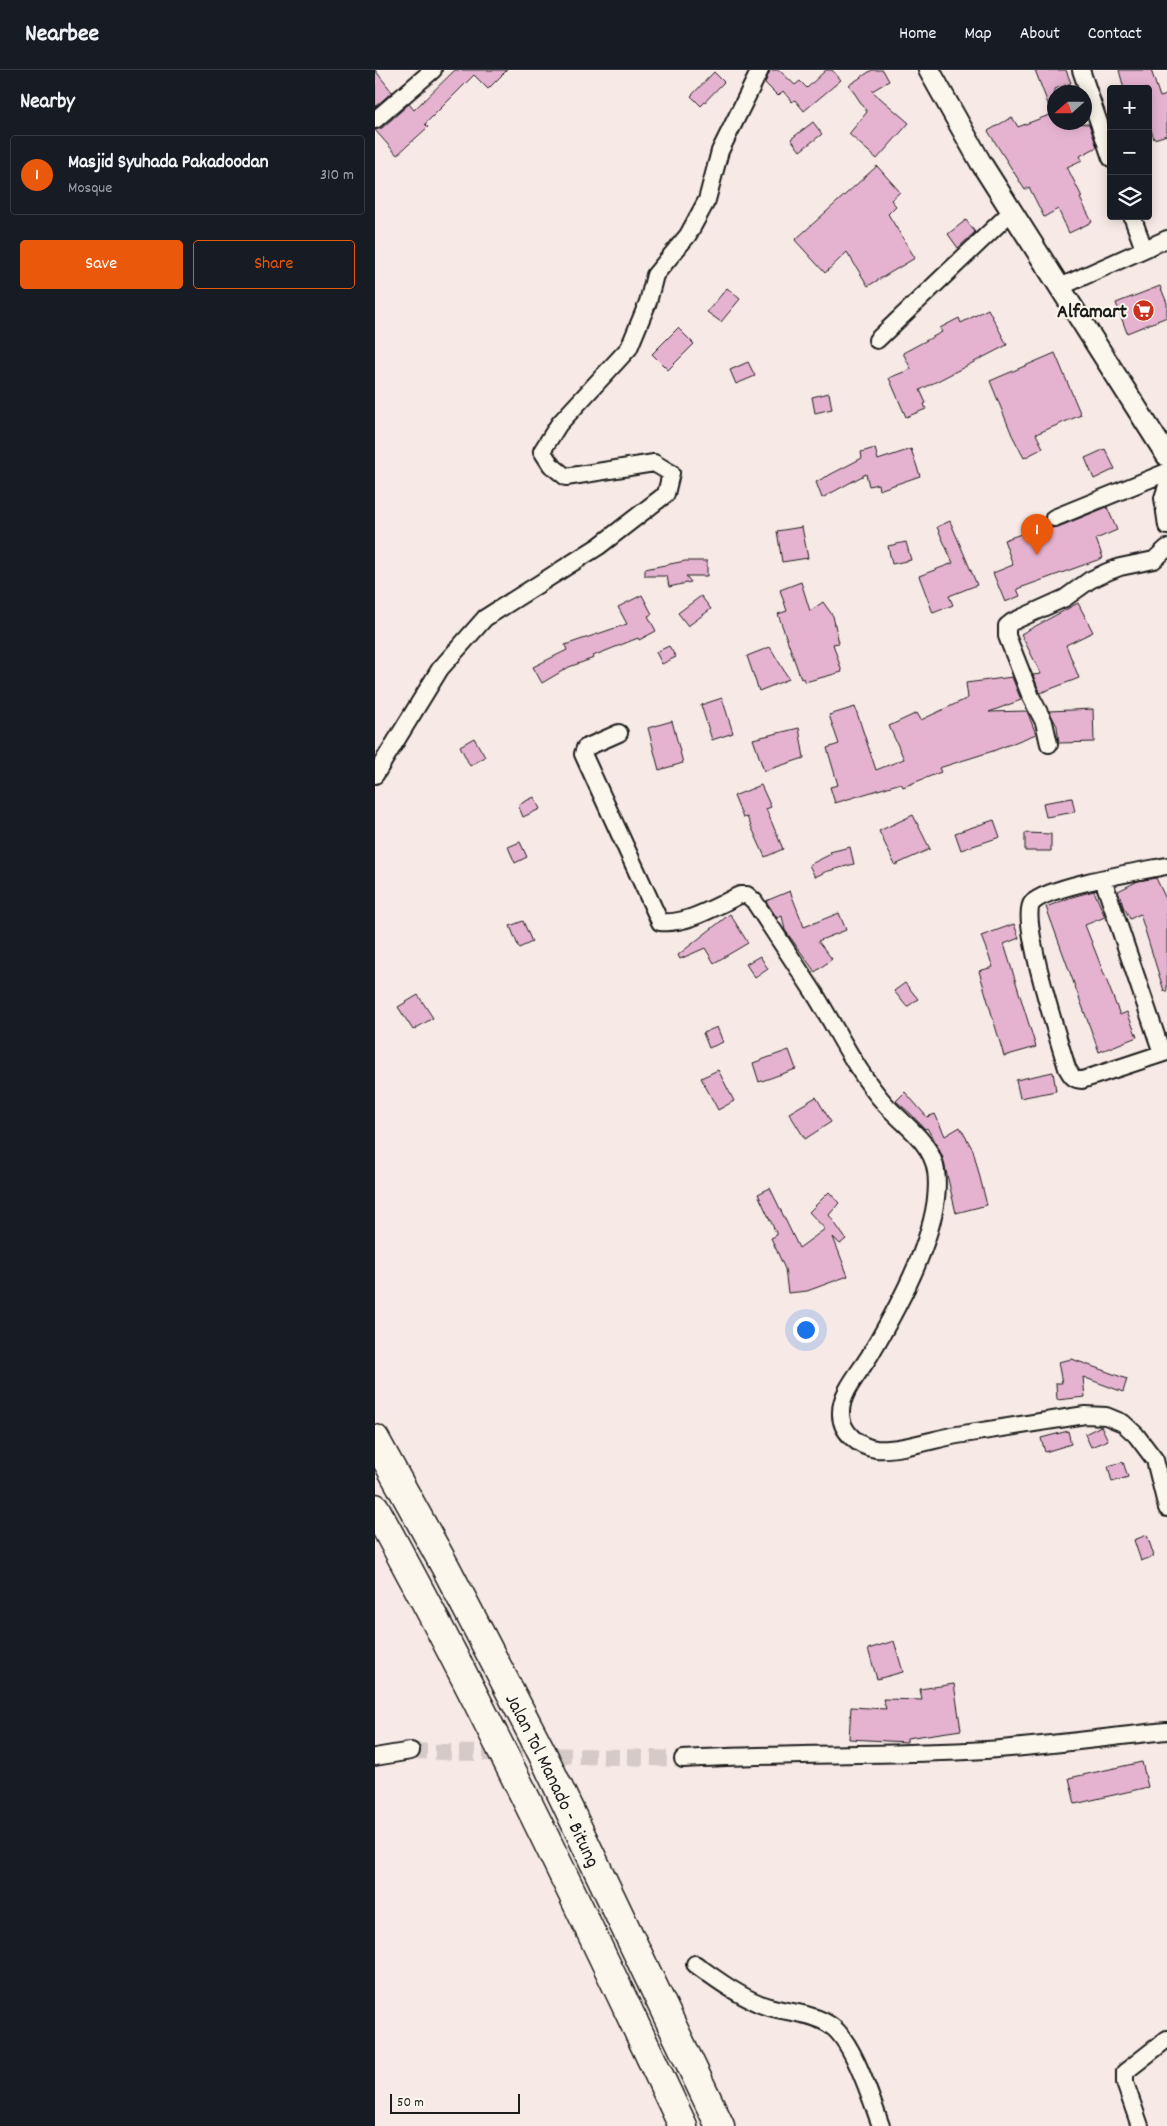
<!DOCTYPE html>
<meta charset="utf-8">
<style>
body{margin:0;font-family:Dekko,sans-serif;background:#242831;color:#f1f3f6}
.controls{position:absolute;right:15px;top:15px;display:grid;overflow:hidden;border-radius:5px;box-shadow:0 2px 12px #0003}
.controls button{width:45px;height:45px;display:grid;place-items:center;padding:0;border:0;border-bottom:1px solid #363941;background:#171b24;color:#f1f3f6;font:25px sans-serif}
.compass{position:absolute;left:672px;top:15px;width:45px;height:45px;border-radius:50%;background:#171b24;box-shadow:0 2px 12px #0003;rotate:249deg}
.scale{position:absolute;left:15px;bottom:12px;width:130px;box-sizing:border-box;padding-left:5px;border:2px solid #1c1c1c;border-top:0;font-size:14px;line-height:18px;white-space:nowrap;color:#1c1c1c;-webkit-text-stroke:4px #fbf7ec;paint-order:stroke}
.you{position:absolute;left:430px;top:1259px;width:18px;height:18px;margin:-12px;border:4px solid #fff;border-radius:50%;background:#1a73e8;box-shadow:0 0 0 8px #1a73e833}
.badge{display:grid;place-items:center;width:32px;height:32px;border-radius:50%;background:#ea580c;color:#fff;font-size:16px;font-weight:700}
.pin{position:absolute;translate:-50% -41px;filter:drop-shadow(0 1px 2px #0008)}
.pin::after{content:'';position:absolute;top:26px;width:18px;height:15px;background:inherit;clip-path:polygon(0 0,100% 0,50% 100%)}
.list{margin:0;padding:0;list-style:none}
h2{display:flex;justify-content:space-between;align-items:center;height:65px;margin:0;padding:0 20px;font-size:21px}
h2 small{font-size:16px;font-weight:400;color:#9ea1a6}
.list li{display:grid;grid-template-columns:32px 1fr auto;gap:15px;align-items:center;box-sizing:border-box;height:80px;margin:0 10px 10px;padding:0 10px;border:1px solid #363941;border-radius:5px}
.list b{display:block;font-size:19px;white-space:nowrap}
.list p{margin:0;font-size:16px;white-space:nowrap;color:#9ea1a6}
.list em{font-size:16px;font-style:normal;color:#9ea1a6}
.actions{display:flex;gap:10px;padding:15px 20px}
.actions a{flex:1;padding:11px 0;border:1px solid #ea580c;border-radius:5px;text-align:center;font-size:18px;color:#ea580c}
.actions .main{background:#ea580c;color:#fff}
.icon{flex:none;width:28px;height:28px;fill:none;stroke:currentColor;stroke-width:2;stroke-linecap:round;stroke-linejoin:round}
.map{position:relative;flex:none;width:792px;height:2056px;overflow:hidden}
header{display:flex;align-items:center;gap:30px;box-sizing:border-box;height:70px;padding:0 25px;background:#171b24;border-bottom:1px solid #363941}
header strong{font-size:24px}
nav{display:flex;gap:28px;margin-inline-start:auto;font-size:18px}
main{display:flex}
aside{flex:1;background:#171b24}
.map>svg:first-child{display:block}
.building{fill:#e5b3d0;stroke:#1c1c1c}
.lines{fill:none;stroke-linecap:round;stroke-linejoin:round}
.minor-tunnel{stroke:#d6cac8;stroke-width:16;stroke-dasharray:16 8;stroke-linecap:butt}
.minor-casing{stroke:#1c1c1c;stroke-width:20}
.tertiary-casing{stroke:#1c1c1c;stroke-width:24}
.motorway-casing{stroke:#1c1c1c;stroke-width:31}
.minor{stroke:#fbf7ec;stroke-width:16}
.tertiary{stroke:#fbf7ec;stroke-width:20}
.motorway{stroke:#fbf7ec;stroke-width:28}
.labels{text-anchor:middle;stroke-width:4;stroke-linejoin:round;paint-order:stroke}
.poi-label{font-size:20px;font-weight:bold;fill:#1c1c1c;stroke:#fbf7ec;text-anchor:end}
.street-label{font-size:20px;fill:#1c1c1c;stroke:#fbf7ec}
</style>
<header>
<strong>Nearbee</strong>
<nav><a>Home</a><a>Map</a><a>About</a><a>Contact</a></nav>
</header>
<main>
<aside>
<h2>Nearby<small></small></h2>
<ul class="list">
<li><span class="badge">1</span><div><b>Masjid Syuhada Pakadoodan</b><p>Mosque</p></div><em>310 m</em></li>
</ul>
<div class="actions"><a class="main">Save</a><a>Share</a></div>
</aside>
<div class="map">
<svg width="792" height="2056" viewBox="0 0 792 2056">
<rect width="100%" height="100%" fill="#f7e9e6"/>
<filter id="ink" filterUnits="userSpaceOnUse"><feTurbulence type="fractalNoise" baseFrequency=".02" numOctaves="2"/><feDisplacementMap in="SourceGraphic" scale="10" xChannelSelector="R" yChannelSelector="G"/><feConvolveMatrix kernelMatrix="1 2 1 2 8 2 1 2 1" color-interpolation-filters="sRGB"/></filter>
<g filter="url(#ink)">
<path class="building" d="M0,0L17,22L0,37Z
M80,0H132L113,19L99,5L50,54L53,57L22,85L0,60L7,58L34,34L39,40Z
M395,0H404L420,15L425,11L432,18L451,0H457L466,10L429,41L420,30L417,32L408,21L403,26L390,13Z
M497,0H508L514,11L497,21L534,53L502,89L474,64L492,42L474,15Z
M660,0H691L696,13L680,19V52L714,54L722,77L705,86L707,90L692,97L707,127L705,128L717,152L694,163L683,139L669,147L654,117L650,120L613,61L637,47L643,57L677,44Z
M744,0H776L785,27L792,25V65L779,69L773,50V19H749Z
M339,2L349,12L326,36L316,26Z
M438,52L447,64L425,81L416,69Z
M502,96L525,122L516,130L521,136L513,144L540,188L493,216L472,182L450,203L420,170Z
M591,150L600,162L583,178L573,164Z
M785,216L792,233V247L752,263L741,233Z
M352,218L365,229L346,252L332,242Z
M613,239L632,275L545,320L551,333L549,334L551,339L531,347L514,308L536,299L528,283L567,262L565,258L584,248L586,253Z
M303,258L319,274L293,300L277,284Z
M680,283L706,345L661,364L668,378L649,388L637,365L615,311Z
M373,292L380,306L361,314L355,300Z
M454,323L457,339L440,343L437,327Z
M500,378L503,390L536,379L545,406L504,420L503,414L494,416L491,404L447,428L441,412L487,388L486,382Z
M730,379L740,399L719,409L710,388Z
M732,437L742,460L721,469L728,488L642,519L645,526L630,532L618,503L638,495L629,470L672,455L677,458L683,457Z
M575,451L602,515L574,526L578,535L558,543L544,506L578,493L562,457Z
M427,457L433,488L407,492L402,461Z
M531,472L536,490L517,494L513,476Z
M310,491H332V506H311L316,512L294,517L292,506H270V499Z
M426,512L435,541L448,532L458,546L464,573L458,574L467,602L430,612L428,608L426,609L403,544L412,541L405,520Z
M267,525L277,544L273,546L281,561L264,570L263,568L218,586L219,588L194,597L167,613L158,597L192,580L190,575L252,554L243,537Z
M326,526L336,539L313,556L303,543Z
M703,533L718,562L691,575L704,608L665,623L658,605L666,604L646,564Z
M294,576L301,587L287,594L281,582Z
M395,577L414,609L384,621L372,586Z
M637,607L646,630L614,642L652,641L661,664L618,681L564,698L566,702L528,717L526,713L460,733L455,717L463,715L452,678L464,674L454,645L480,637L501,700L529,689L514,656L542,643L546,650L593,628L591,613Z
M347,628L358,663L337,670L326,635Z
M718,639L719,672L684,673L682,656L674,641Z
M297,651L308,693L284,700L273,658Z
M424,658L429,688L389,701L378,669Z
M99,668L110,687L95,696L85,676Z
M386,715L396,737L391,739L408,779L390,787L372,747L368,748L359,726Z
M159,727L165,739L148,747L143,735Z
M697,728L700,742L671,747L668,733Z
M538,745L555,779L520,795L504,761Z
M619,750L625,767L586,780L580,763Z
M650,763L676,764V781H650Z
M145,772L152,787L140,793L133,777Z
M475,777L479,794L450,802L440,807L434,795L456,784L455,782Z
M781,808L792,831V921H789L765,844L755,849L750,839H749L743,821L763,811Z
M415,821L429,857L464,843L471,860L443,871L457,889L440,902L410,860L407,846L402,848L391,831Z
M719,821L730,847L710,855L745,945L752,942L762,967L724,982L671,837L697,827Z
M355,844L373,873L339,893L330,878L305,889L303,885Z
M148,851L157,872L144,878L135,856Z
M639,854L644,868L629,874L661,977L629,986L604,901L618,897L606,866Z
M385,886L393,899L380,908L371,894Z
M530,913L543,929L532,937L519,921Z
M43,925L58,948L38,960L23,937Z
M342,957L348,972L334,978L328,963Z
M414,980L421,999L384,1012L378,993Z
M343,1000L359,1031L343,1040L326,1008Z
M678,1002L681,1021L645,1028L641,1010Z
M530,1022L552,1047L560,1044L570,1066L585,1057L598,1080L612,1135L581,1143L568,1088L563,1077L552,1058L550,1059L535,1043L521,1031Z
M441,1027L456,1052L430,1069L414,1043Z
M395,1118L424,1178L450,1159L434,1142L454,1122L464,1133L454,1145L471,1169L465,1174L458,1167L473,1206L432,1221L413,1223L410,1199L396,1168L402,1165L383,1124Z
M697,1289L752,1309L748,1322L708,1307L710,1327L682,1330L681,1313H687L683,1292Z
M726,1356L733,1370L716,1377L710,1364Z
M693,1361L696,1374L670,1382L666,1368Z
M748,1392L753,1407L737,1412L733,1396Z
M772,1465L779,1486L766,1491L759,1470Z
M519,1571L528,1602L502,1609L493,1579Z
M579,1614L586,1660L532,1668V1672L474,1669L476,1637L511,1639L508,1629L547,1630L545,1619Z
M767,1692L773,1717L700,1734L694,1708Z"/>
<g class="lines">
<path class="minor-tunnel" d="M36,1681L308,1689"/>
<defs>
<path id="minor" d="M706,0L736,88
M0,50L58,0
M757,146L769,179
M685,217L792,169
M502,270L636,142
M792,416L788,428L792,456
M679,448L792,402
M244,663L210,678L208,684L285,852C312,855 341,836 365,825H372L379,831C399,861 418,891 438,921C462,959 480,1000 510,1034C528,1054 557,1072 561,1101C569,1156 522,1239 495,1285C485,1302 466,1322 466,1342C465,1362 484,1377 501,1379C524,1381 559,1369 582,1365C625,1358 667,1352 710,1345L731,1346L748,1353L761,1365L780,1390L792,1438
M674,674L669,652L656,627L632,566V556L637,552L690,528L715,510L732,502L745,497L779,490L792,478
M0,705L65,599L110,548L224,476L291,424L296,403L279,393L191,407L176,395L167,381L184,354L254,278L273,232L280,205L313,165L332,130L345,81L385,0
M792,796C766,801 673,816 657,833C644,847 685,974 692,998C696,1005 698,1010 707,1010L792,982
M728,809L787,983
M0,1687L36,1681
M308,1689C409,1683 510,1686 611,1680C672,1676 732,1667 792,1661
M320,1894C341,1909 361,1924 385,1934C407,1943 434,1941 455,1955C478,1970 496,2029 506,2056
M765,2056L750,2013V2002L792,1969"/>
<path id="tertiary" d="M554,0L606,93L792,386"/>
<g id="motorway">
<path id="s1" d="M0,1369L71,1498L167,1683L345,2056"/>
<path d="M0,1438C111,1640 210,1848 308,2056"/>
</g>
</defs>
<use href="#minor" class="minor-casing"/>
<use href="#tertiary" class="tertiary-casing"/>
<use href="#motorway" class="motorway-casing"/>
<use href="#minor" class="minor"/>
<use href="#tertiary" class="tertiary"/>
<use href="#motorway" class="motorway"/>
</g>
</g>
<defs>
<symbol id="supermarket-disc" viewBox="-11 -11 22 22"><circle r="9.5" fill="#c8321e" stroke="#fbf7ec"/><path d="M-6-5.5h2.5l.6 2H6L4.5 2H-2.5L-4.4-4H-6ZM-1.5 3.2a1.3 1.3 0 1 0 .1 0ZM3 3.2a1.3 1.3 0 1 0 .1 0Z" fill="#fff"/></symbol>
</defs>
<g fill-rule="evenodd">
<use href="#supermarket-disc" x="756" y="228" width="25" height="25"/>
</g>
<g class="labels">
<g class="poi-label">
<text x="752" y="247">Alfamart</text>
</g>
<g class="street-label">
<text dy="7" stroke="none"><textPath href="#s1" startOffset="385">Jalan Tol Manado - Bitung</textPath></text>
</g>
</g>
</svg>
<div class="controls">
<button>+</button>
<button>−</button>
<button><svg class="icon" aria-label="layers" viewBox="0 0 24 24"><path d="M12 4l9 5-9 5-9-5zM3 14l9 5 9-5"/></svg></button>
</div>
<svg class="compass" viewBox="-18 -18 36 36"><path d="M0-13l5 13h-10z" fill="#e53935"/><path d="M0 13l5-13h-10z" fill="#9ea1a6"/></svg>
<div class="scale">50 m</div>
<div class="you"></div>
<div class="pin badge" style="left:662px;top:485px">1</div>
</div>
</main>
